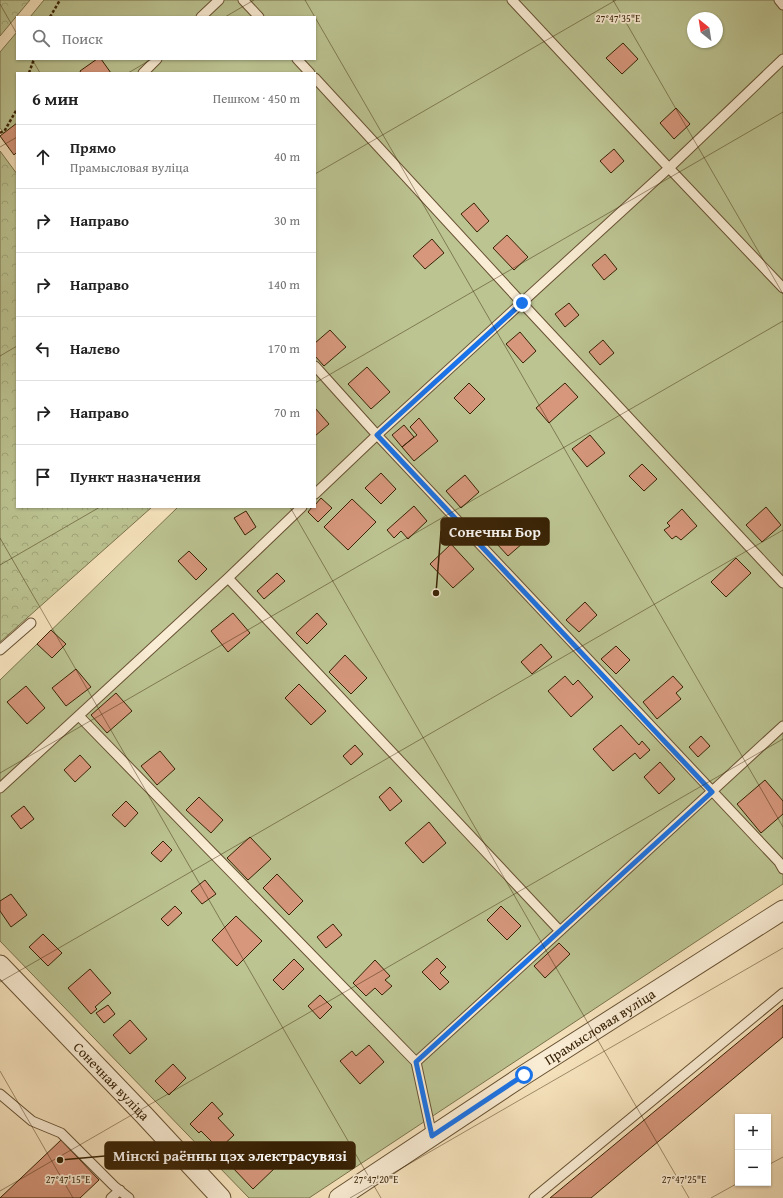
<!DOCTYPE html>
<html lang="ru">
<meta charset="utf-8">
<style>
body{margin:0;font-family:"Gentium Book Plus",serif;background:#f6f6f6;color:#222}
.controls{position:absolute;right:12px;bottom:12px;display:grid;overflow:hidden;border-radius:0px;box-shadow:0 1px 3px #0004}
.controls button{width:36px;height:36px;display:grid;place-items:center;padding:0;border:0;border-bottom:1px solid #e0e0e0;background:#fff;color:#222;font:20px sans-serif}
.compass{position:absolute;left:687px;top:12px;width:36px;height:36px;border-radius:50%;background:#fff;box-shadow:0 1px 3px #0004;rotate:330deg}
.stop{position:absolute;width:12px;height:12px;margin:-9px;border:3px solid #1a73e8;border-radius:50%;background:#fff}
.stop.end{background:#1a73e8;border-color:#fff;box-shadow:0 1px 4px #0008}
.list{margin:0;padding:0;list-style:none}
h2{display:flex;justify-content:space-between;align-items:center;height:52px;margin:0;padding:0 16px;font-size:17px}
h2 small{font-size:13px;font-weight:400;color:#767676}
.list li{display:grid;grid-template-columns:26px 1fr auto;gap:12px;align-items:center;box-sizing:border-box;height:64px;padding:0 16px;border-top:1px solid #e0e0e0}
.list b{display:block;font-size:15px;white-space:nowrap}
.list p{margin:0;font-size:13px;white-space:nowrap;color:#767676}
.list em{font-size:13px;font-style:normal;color:#767676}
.icon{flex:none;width:22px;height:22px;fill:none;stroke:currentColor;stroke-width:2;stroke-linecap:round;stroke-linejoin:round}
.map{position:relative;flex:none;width:783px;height:1198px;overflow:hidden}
.search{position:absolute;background:#fff;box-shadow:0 1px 3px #0004;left:16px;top:16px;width:300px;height:44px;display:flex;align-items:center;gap:10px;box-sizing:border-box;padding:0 14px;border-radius:0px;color:#767676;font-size:15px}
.panel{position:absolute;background:#fff;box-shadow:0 1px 3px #0004;left:16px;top:72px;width:300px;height:436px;border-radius:0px}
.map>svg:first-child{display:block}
.forest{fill:url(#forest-crowns);stroke:#7a734c}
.garden{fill:#bcc492;stroke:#7a734c;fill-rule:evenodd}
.building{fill:#d6977c;stroke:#382205}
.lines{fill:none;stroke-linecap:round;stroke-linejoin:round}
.service-casing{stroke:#685233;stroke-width:11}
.minor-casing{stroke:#685233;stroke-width:21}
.path{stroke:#382205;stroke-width:2.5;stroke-dasharray:3 2;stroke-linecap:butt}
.service{stroke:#faedd5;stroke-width:9}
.minor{stroke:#faedd5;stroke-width:19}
.route{stroke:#1a73e8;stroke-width:5}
.ticks{fill:none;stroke:#382205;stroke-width:1;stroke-opacity:0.45}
.labels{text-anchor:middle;stroke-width:3.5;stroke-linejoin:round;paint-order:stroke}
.street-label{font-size:14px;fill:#382205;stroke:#faedd5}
.ticks-label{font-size:10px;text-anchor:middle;fill:#382205;stroke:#faedd5;stroke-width:3.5;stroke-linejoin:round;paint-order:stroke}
.leader{fill:none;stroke:#382205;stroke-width:1.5}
.callout-dot{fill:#382205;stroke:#faedd5;stroke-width:1.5}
.callout{fill:#382205;stroke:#382205;stroke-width:1.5}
.callout-label{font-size:15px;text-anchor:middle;font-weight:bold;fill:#fff}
</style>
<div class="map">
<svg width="783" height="1198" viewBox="0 0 783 1198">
<defs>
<pattern id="forest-crowns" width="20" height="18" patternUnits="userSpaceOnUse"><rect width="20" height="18" fill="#bcc492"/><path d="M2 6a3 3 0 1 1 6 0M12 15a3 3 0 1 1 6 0" fill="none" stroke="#a2a87c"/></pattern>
</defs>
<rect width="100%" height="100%" fill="#f7e4be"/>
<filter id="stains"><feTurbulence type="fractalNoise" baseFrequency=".005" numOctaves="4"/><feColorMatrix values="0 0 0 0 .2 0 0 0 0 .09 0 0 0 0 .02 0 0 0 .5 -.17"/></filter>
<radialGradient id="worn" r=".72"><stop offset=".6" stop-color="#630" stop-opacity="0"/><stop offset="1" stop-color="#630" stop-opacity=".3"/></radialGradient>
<path class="forest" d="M0,0H30L0,36Z
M0,151L17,174V507H152L0,642Z"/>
<path class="garden" d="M44,0H783V884L309,1198H249L0,941V680L178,507H315V73H17V151L0,128V52L17,32V59H315V17H30ZM693,18H717V42H693Z"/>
<path class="building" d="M623,43L638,59L622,74L606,58Z
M97,59H101L111,73H81L80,71Z
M676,108L690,124L674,139L660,123Z
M17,123V152L14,155L0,136Z
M614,149L624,161L611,173L600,161Z
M474,203L489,221L477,232L461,214Z
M507,235L528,257L514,270L493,248Z
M432,239L444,253L425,269L413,256Z
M605,254L617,269L604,280L592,265Z
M569,303L579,315L565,327L555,314Z
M330,330L346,347L324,366L315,356V343Z
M520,332L536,351L523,363L506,344Z
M603,340L614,353L600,365L589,352Z
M367,367L390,392L371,409L348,384Z
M469,383L485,399L470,414L454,398Z
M565,383L578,397L549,423L536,408Z
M315,408L329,424L315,436Z
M419,418L438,441L414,461L402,447L417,435L410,427Z
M404,425L414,437L402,447L392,435Z
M590,435L605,453L587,467L572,449Z
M642,464L657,479L644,491L629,476Z
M381,473L396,489L381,504L365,488Z
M465,475L479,492L461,508L446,491Z
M321,498L332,508L318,522L308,512L312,507H315V505Z
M352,499L376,522L348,550L324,527Z
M414,506L427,521L408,539L401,531L394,538L387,530Z
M766,507L781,525L762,542L746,525Z
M682,509L697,526L681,540L676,536L672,539L664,530L670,526L667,523Z
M246,511L256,527L245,535L234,518Z
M500,518L523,543L508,556L485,531Z
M451,544L474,569L453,588L430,564Z
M189,551L207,569L196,580L178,561Z
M736,558L751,573L726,597L711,582Z
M277,573L285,581L264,599L257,591Z
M585,602L597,615L579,632L566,620Z
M233,613L250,633L228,652L211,631Z
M317,613L327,624L307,644L296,633Z
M51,630L66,644L52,658L37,644Z
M541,644L552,657L532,674L521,662Z
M616,646L630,660L616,674L601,659Z
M345,655L367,678L351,694L329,672Z
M76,669L91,687L66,706L52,688Z
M565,676L573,685L578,680L593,697L571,717L548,691Z
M673,676L683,687L676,693L681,699L657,719L643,702Z
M299,684L326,711L311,725L285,698Z
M26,686L45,708L27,724L7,702Z
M116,693L132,711L107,733L91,715Z
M621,725L639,745L642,741L650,750L640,759L635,753L613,771L593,749Z
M701,736L710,746L698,757L689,747Z
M355,745L363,754L351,765L343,756Z
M160,751L175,769L157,785L141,766Z
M80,755L91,767L75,782L64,770Z
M660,762L675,779L659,794L644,777Z
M765,780L783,801V814L761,833L737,804Z
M390,787L402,801L390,811L379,797Z
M199,797L223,820L211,833L186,810Z
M126,801L138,813L125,827L112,815Z
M24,806L34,819L21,829L11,816Z
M429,822L446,843L423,863L405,843Z
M250,837L271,859L248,880L227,858Z
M163,841L172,850L161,862L151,853Z
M277,874L303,901L289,915L263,888Z
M205,880L216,894L202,904L191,891Z
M11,894L27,915L11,927L0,911V901Z
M175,906L182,913L168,926L161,919Z
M501,906L521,926L507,940L487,920Z
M236,916L262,941L237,966L212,940Z
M333,924L342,935L326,948L317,937Z
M43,934L62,953L48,966L29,947Z
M559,943L570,954L545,978L534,966Z
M437,958L446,967L440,973L449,982L440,990L422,972Z
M294,959L304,969L283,990L273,980Z
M375,960L390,976L385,980L392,986L382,995L375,988L366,996L353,983Z
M90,969L111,993L95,1007L97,1009L91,1014L68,988Z
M320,995L332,1007L320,1019L308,1006Z
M108,1005L115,1014L104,1023L96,1013Z
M783,1005V1037L591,1198H550Z
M130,1020L147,1039L130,1054L113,1035Z
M369,1045L384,1062L360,1084L340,1061L352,1051L356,1056Z
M173,1064L186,1078L169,1095L155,1081Z
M212,1102L223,1114L218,1118L234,1135L219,1149L201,1131L199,1133L190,1124Z
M61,1140L99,1180L80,1198H0Z
M251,1150L259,1159L264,1153L277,1166L253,1189L232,1167Z"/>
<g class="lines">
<defs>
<path id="service" d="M243,0L259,17
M512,0L669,168L783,288
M779,0L783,5
M201,17L219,0
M297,59L310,73
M143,73L157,59
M315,78L522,303L783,583
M315,366L377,435L779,862L783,869
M315,494L377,435L669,168L783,59
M228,578L560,931
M0,650L31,623
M79,716L416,1062L432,1136
M0,788L228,578L302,507
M416,1062L560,931L783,726
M0,1094L32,1121L61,1133L114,1186L129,1198
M111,1198L120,1190
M534,1198L783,993"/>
<g id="minor">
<path id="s1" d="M0,965L144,1115L221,1198"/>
<path id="s2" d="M339,1198L524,1075L783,910"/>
</g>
</defs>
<use href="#service" class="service-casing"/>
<use href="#minor" class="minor-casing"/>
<path class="path" d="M50,17L60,0
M29,73L34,59
M0,133L5,130L17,109"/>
<use href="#service" class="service"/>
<use href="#minor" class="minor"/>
</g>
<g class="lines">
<path class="route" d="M522,303L377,435L712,792L416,1062L432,1136L524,1075"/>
</g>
<path class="ticks" d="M305,0L783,827M613,0L783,294M0,4L17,34M225,17L254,0M32,59L40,73M128,73L152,59M0,147L17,137M315,174L616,0M0,356L17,346M315,383L783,112M290,507L689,1198M0,538L381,1198M0,565L100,507M0,773L783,321M0,982L783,530M0,1071L73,1198M768,1165L783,1157M0,1191L783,739M350,1198L783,948M711,1198L738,1183"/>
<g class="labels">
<g class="street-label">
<text dy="5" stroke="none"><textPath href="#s2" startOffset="312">Прамысловая вуліца</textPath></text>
<text dy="5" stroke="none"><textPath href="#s1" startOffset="161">Сонечная вуліца</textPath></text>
</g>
</g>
<g class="ticks-label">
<text x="618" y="22">27°47'35"E</text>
<text x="68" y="1183">27°47'15"E</text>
<text x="376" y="1183">27°47'20"E</text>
<text x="684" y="1183">27°47'25"E</text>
</g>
<path class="leader" d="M436 593L441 531M60 1160L105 1156"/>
<g class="callout-dot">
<circle cx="436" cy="593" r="4"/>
<circle cx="60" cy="1160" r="4"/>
</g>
<g class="callout">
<rect x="441" y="518" width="108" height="27" rx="4"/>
<rect x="105" y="1142" width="250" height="27" rx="4"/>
</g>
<g class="callout-label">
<text x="495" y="537">Сонечны Бор</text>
<text x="230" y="1161">Мінскі раённы цэх электрасувязі</text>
</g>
<rect width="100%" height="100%" filter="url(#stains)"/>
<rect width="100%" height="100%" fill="url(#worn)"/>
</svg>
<div class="controls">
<button>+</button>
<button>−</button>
</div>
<svg class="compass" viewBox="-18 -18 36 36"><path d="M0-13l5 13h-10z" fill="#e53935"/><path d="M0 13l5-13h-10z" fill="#767676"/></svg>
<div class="stop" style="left:524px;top:1075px"></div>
<div class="stop end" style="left:522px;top:303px"></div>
<div class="search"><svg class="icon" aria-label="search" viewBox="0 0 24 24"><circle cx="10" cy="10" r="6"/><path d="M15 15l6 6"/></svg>Поиск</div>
<section class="panel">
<h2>6 мин<small>Пешком · 450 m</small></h2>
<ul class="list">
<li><svg class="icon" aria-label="ahead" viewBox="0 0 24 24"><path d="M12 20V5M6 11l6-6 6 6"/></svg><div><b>Прямо</b><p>Прамысловая вуліца</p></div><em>40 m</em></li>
<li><svg class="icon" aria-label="right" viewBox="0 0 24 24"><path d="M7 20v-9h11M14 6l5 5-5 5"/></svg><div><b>Направо</b></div><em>30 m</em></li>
<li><svg class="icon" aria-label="right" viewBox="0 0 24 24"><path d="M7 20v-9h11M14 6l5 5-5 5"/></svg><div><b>Направо</b></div><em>140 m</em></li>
<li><svg class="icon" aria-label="left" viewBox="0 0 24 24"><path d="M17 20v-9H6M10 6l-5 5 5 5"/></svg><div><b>Налево</b></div><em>170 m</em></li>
<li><svg class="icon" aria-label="right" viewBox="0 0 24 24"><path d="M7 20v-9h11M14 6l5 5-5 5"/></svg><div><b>Направо</b></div><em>70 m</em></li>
<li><svg class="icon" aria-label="arrive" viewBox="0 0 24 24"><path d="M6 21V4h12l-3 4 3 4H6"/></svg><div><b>Пункт назначения</b></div></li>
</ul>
</section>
</div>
